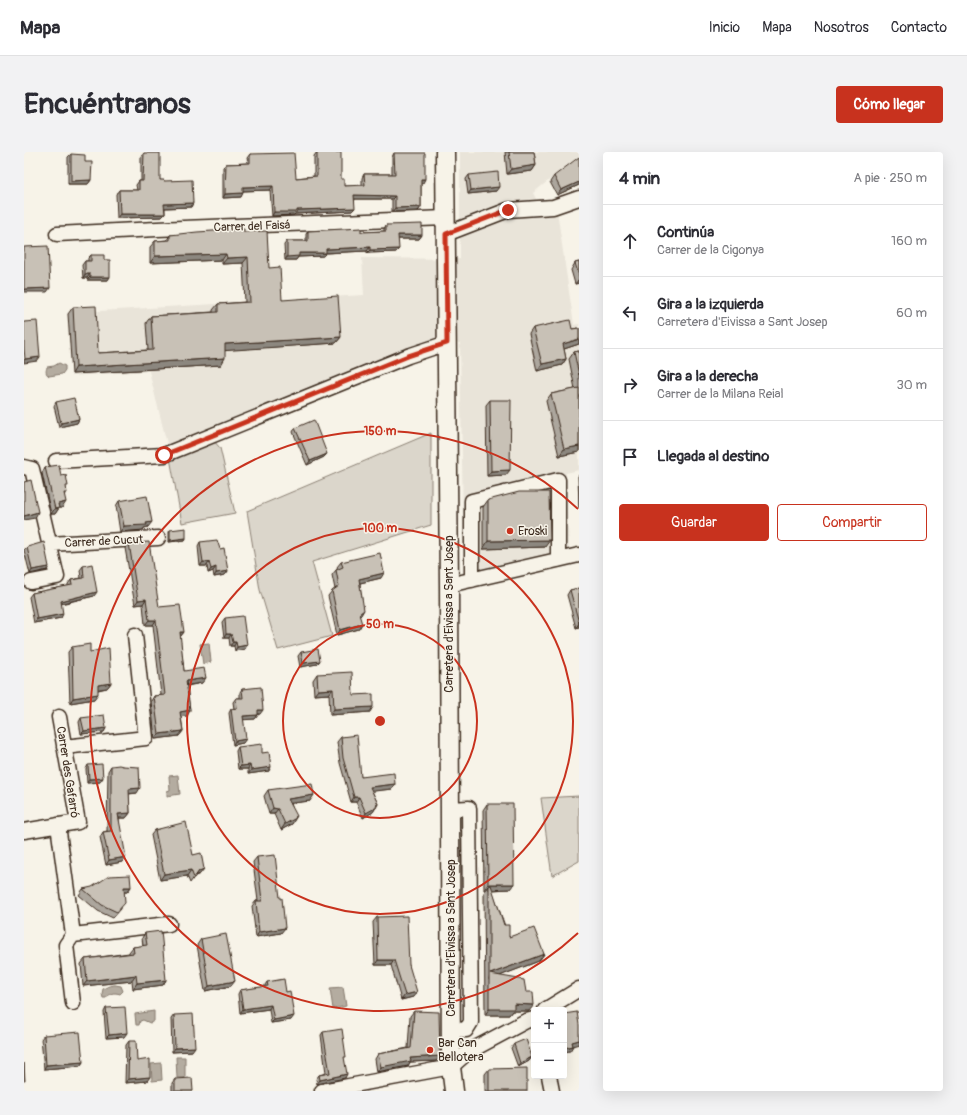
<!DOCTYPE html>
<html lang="es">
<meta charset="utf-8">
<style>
body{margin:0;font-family:Pangolin,sans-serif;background:#f2f2f3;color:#2b2b33}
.controls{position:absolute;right:12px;bottom:12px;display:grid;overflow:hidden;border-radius:4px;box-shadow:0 4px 16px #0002}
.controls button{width:36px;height:36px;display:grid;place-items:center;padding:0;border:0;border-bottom:1px solid #e1e1e2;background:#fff;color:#2b2b33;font:20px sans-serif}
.stop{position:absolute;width:12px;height:12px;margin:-9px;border:3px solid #c8321e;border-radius:50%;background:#fff}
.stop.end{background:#c8321e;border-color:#fff;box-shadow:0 1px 4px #0008}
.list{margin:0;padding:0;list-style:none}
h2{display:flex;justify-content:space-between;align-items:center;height:52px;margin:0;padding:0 16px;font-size:17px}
h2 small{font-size:13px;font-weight:400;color:#7c7c81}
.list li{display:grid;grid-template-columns:26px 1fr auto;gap:12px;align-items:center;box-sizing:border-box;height:72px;padding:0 16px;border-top:1px solid #e1e1e2}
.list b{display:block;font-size:15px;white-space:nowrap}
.list p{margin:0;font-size:13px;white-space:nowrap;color:#7c7c81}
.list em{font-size:13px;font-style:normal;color:#7c7c81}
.actions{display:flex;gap:8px;padding:12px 16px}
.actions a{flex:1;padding:9px 0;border:1px solid #c8321e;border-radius:4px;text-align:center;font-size:14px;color:#c8321e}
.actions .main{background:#c8321e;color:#fff}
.icon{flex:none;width:22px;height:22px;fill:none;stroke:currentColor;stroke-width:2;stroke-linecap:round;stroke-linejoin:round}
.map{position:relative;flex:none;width:555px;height:939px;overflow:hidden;border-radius:4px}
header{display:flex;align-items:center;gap:24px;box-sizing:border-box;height:56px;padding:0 20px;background:#fff;border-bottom:1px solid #e1e1e2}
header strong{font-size:19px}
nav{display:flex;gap:22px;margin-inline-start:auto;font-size:14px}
.intro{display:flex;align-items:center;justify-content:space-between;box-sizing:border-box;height:96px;padding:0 24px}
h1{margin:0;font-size:28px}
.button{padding:10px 18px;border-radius:4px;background:#c8321e;color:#fff;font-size:14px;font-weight:700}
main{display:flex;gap:24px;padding:0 24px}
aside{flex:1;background:#fff;border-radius:4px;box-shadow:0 4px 16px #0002}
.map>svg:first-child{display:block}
.built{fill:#e9e4d9}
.green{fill:#dbd6cb;stroke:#8b8074}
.water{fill:#b4aca0;stroke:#84786c}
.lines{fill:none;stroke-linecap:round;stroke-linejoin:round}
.minor-casing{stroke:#3b2a1e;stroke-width:17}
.major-casing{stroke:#3b2a1e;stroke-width:21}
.minor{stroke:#f7f3e8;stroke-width:14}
.major{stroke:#f7f3e8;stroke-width:18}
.wall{fill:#aca69d;stroke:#3b2a1e}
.shaded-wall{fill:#8c877f;stroke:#3b2a1e}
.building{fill:#c8c1b6;stroke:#3b2a1e}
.route{stroke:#c8321e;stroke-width:5}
.ring{fill:none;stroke:#c8321e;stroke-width:2}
.poi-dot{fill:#c8321e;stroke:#f7f3e8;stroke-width:1.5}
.labels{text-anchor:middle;stroke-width:3;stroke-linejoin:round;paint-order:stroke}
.street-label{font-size:12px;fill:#3b2a1e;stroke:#f7f3e8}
.poi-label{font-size:12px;fill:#3b2a1e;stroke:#f7f3e8;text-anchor:start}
.centre{fill:#c8321e;stroke:#f7f3e8;stroke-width:2}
.ring-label{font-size:12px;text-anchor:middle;font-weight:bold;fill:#c8321e;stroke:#f7f3e8;stroke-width:3;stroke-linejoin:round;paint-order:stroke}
</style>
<header>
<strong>Mapa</strong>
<nav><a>Inicio</a><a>Mapa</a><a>Nosotros</a><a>Contacto</a></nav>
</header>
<div class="intro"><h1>Encuéntranos</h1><a class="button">Cómo llegar</a></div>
<main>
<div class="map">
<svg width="555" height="939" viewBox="0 0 555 939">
<rect width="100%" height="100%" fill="#f7f3e8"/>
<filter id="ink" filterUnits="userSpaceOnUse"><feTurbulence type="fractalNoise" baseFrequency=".025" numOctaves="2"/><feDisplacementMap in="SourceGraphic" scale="8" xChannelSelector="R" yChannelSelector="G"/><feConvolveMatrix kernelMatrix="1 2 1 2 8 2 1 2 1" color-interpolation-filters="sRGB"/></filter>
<g filter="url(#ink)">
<path class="built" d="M436,0H555V4L509,41L513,49L533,59L550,173L555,172V318L542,321L545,398L440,423L436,191L398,194L144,296L125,219L47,224L43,161L340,143L338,106L436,107Z"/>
<path class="green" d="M407,281V373L288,410L308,484L254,498L236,438L223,359Z
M189,288L196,296L211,361L158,371L146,306Z
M555,644V709L528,724L517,646Z"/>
<path class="water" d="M35,211L41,214V218L38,222L25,224C21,221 22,219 23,215L30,214Z
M185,491L187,510L179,512L176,492Z
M154,623L156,642L143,644V639L146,638L145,624Z
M91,833L97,834L99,839L96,842C91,840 84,841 82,846H79L78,842L79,837L85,834Z
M319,835L322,854L309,857L306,836Z
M130,859V869L126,871L119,868L116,869L115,873H112L111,862Z
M152,905H161V926H153Z
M137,911L138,928L128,929L127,912Z"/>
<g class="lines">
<defs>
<path id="minor" d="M33,82L133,77L422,66
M422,82L484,58L529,55L555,46
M32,309L140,303L384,204L423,191
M0,315L8,317L33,425L7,430
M25,392L134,386
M448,428V349L534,328V408
M425,433L555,403
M40,595L122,586L111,483
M426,657L445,656L447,870L442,878L427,877
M34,673L49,783L145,772
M0,679L54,670L35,565
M49,851L42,793L49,783
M521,858L555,837
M525,924L528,939
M298,939L427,915L444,900L502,869L510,867"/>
<path id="major" d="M421,0L425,433L427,915L430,939"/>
</defs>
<use href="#minor" class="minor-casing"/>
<use href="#major" class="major-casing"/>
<use href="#minor" class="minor"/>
<use href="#major" class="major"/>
</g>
<path class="wall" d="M293,0L317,27L320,34H338V26L340,22H368V5L370,1L399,31H397V55L394,59L368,60V47H331L328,59L271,62L270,63L248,64L246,38L219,39L217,45L199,46V15L202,12L224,11L223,6L226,2L272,26L290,24V4Z
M481,0H510L512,13L508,19L483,22Z
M120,1L136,28L140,29L169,51L167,55L141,56V62L138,65L93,66L92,42L95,38H113L112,33L115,29H117V5Z
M47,2L67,28L64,32H44V5Z
M445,23L472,39L444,42L442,27Z
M530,24L555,33L533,43L526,30Z
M362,73L398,83L395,87H374L372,100L343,101V99L302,101L299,104L274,105L272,108H261L260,93L263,89H282V82L284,79L337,80L360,79V77Z
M220,80L245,116L258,148L317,185L312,191L201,198L197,213L48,222L44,162L49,155L74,201L124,198L122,171L127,164L189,160V158L194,152L221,150L219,111L198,112V108L126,111V95L131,89L143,88L146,83Z
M67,103L80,108L84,128H63V126H59L58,113L61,109H64V106Z
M555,110V131L551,132L547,118L551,111Z
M509,176L548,177L555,176V192L540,197L542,207L538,213L513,219L505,182Z
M555,199V300L535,304L522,249L527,242L551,237L545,207L550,200Z
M466,248L482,323L463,324L462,253Z
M32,250L55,267L53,271L35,275L30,254Z
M271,276L303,302L300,305L283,313L269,280Z
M21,315L37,324L42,336L38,356H35L31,362H27L18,321Z
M555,323V356L554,324Z
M464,348L521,395L459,397V355Z
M95,349L124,375L120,376L119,378L96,380L92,354Z
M146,378L162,386L161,388L145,390V380Z
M176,390L204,419L201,423L190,425L189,419L184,421L183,414H176L174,394Z
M105,391L135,455L160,480L156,485L160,519L178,531L163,534L166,558L163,564H157L159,579L155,584L131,587L127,549L130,544L137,543L129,473H121L119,452L111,453L101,396Z
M3,395L23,418L6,422L0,398Z
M317,410L357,426L336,431L337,463L335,464V477L313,483L304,444L308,439L311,437L308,423L312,418L314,417L313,415Z
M59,414L70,444L37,452V466L10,471L5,445L8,441L44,434V432L47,428L57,426L56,418Z
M555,436V475L552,476L543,443L546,438Z
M201,466L221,497L211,499L210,494H206L205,486H200L198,470Z
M48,495L66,500L87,531L83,536L74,538L70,547L46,551L44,500Z
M277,500L296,509L293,512L276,515L274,504Z
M293,522L329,543L346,560L306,563L305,542L290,543L289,528Z
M218,537L236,562H234V563L231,567H219V591L209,593L205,561L207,557H210L209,550L212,546H216V540Z
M57,566L82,576L80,580L57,582L55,570Z
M317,585L337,625L371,632L368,637L348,639L354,652L349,660L339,666L332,650H327L316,611L313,590Z
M214,595L245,619L224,622V617H214L212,599Z
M64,613L76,630L63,631L62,617Z
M87,614L113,641L105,642L106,661L102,666H95L98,710L82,713L76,685L79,680L83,679L84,619Z
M244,638L286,649L267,651L271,666L268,672L257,678L250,662H245L240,644Z
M463,652L486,737L468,738L485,785L520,802L515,809L475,824L505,859H488L485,863H461L460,740L462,738H460L459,658Z
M131,678L169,703L176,722L171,724L166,731L163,724L136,728L127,683Z
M233,705L257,781L232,785L228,754L232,749H234L229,710Z
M107,735L103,740H100L97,757L89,766L74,759L55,743L59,737Z
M353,765L385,813L389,845L377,848L367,813H351L349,770Z
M121,781L142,828L139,833L109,837L108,829L59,834L57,812L61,807L105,801V800L109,795L119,794L118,786Z
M177,787L207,834L181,839L173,793Z
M243,830L262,840L267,868L247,871L245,857L216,861L214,842L216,838L241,835V833Z
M82,856L100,885L82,886L80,860Z
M390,859L412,909L386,910L384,914L353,920L351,907L354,902L384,896L386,864Z
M150,863L168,899L148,900L147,867Z
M299,880L320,908L321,926L293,932L292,927L295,923L302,921L297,883Z
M20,883L59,910L56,914L20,917L17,887Z
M105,889L113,909L123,929L101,931L102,893Z
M490,892L508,905L505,909L494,915L487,896Z
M465,917L503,939H461V922Z
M151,927L169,939H148V931Z"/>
<path class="shaded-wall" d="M512,13L508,19L483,22L487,17Z
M397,27H401L399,31H394Z
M67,28L64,32H44L47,29Z
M555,30V33L533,43L537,38Z
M249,34L246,38L217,39L219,35Z
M475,35L472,39L444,42L447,38Z
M219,41L217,45L199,46L201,42Z
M330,43L371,44L368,47H328Z
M169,51L167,55L138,56L140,52Z
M397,55L394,59L368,60L371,56Z
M331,56L328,59L271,62L270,63L248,64L250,60L273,58Z
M96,62H141L138,65L93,66Z
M374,83H398L395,87H372Z
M346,95L343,99L299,101L302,97Z
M375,97L372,100L343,101L346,98Z
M275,101H302L299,104L274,105L272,108H261L263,105Z
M202,102L198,108L126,111L131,104Z
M224,105L219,111L198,112L203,106Z
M61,122H66L63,126H59Z
M66,125H86L84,128H63Z
M555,127V131L551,132Z
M26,136L23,140H0V137Z
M317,185L312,191L196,199L201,192Z
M555,187V192L534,199L539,192Z
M16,205L13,209L0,211V208L1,207Z
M201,206L197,213L48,222L52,215Z
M542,207L538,213L513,219L518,212Z
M55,267L53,271L35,275L37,271Z
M555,294V300L535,304L540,297Z
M303,302L300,305L283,313L286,309Z
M486,318L482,323L463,324L467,319Z
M42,350L38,356H35L31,362H27L34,352Z
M14,360L11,366L0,368V364Z
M128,370L124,375L120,376L119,378L96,380L100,374Z
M162,386L161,388L145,390L146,388Z
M526,388L521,395L459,397L464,389Z
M179,410H185L183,414H176Z
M25,415L23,418L6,422L8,418Z
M192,415L189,419L184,421L187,417Z
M204,419L201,423L190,425L192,421Z
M360,421L357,426L332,432L335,427Z
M73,440L70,444L34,452L37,449Z
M122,447L119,452L111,453L114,448Z
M340,458L337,463L331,467L335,462Z
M39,462L37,466L10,471L13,467Z
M125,468H132L129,473H121Z
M555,471V475L552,476Z
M338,472L335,477L313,483L316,478Z
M156,480H160L156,485Z
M202,482H207L205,486H200Z
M209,490H212L210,494H206Z
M223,493L221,497L211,499L213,495Z
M296,509L293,512L276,515L279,511Z
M182,526L178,531L159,534L162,529Z
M87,531L83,536L70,538L74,533Z
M309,537L305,542L290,543L294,538Z
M74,542L70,547L46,551L49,546Z
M349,555L346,560L306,563L310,557Z
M166,558L163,564L152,565L156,560Z
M234,558H239L236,562H231Z
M234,563L231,567L216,568L219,564Z
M82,576L80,580L57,582L60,579Z
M159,579L155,584L131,587L135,582Z
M222,587L219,591L209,593L211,589Z
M226,613L224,617H214L217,614Z
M247,615L245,619L224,622L227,618Z
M79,626L76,630L63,631L65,627Z
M371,632L368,637L342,640L346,635Z
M116,636L113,641L102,642L105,637Z
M290,643L286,649L261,652L264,647Z
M330,645H335L332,650H327Z
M354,652L349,660L339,666L342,661Z
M249,656L254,657L250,662H245Z
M106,661L102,666H91L94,662Z
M273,664L268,672L257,678L261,672Z
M102,705L98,710L82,713L85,708Z
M180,717L176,722L171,724L175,719Z
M167,718L163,724L136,728L140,722Z
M464,732H490L486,737L465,738V734L462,738H460Z
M100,735H107L103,740H96Z
M261,776L257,781L232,785L235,780Z
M520,802L515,809L465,828L466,822Z
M354,808H370L367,813H351Z
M112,823L108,829L59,834L63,829Z
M142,828L139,833L109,837L113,831Z
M211,829L207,834L181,839L185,834Z
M393,840L389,845L377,848L381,843Z
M490,852L510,853L505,859H488L485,863H461L465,857Z
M247,853L245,857L216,861L219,857Z
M270,864L267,868L247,871L250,868Z
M103,881L100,885L82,886L85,883Z
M555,888V892L545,895L548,890Z
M549,894L546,899L540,900V896Z
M171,895L168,899L148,900L151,896Z
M416,904L412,909L386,910L384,914L353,920L357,915L386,906Z
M508,905L505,909L494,915L496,911Z
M59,910L56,914L20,917L22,913Z
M323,922L321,926L293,932L296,928Z
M126,925L123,929L101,931L104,927Z"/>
<path class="building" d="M293,0H317V27H320V34L341,33L340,22H371L370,1H401V27H397V55L371,56V44L330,43L331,56L273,58V60H250L249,34L219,35V41L201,42L202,12L226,11V2L270,1L272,26L293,24Z
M485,0H510L512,13L487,17Z
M120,1H136V28H140V29L168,28L169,51L140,52L141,62H96L95,38H115V29H119Z
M47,2L61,3V10H68L67,28L47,29Z
M555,5V30L537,38L530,24Z
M474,20L475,35L447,38L445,23Z
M398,72V83H374L375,97L346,98V95L302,97V101H275V104L263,105V89H284V79L337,76V80L362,79V73Z
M220,77V80L243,79L245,116L256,115L258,148L314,144L317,185L201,192V206L52,215L49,155L72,154L74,201L129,198L127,164L194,160V152L226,150L224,105L203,106L202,102L131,104V89L146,88V83L173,80Z
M24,94L26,136L0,137V95Z
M67,103H80V108H86V125H66V122H61V109H67Z
M555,110V124L551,111Z
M546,168L548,177L555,176V187L539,192L542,207L518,212L509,176Z
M13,169L16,205L1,207L0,196V170Z
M555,199V223L550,200Z
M555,236V294L540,297L527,242Z
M50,246L55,267L37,271L32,250Z
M466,248H487L486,318L467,319Z
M290,268L303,302L286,309L271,276Z
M35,313L37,324L42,323L44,334H42L43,341H40L42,350L34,352L35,356L31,357L21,315Z
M7,328L14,360L0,364V330Z
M495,340H525L526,388L464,389V348Z
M123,344L128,370L122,371L123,373L100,374L95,349Z
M162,376V386L146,388V378Z
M193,388L196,397L200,396L204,419L192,421V415L187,417L185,410H179L176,390Z
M20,390L25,415L8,418L3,395Z
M125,390L135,455L156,453L160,480H156L160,519L180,516L182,526L162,529L166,558L156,560L159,579L135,582L130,544L141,543L132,468H125L122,447L114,448L105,391Z
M356,401L360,421L335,427L340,458L335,462L338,472L316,478L308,439L315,434L312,418L319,415L317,410Z
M68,412L73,440L37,449L39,462L13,467L8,441L48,433L47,428L60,426L59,414Z
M555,436V471L546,438Z
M219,464L223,493L213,495L212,490H209L207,482H202L201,466Z
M66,492V500L85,496L87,531L74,533V542L49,546L48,495Z
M294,497L296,509L279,511L277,500Z
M328,520L329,543L349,542V555L310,557L309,537L294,538L293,522Z
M237,535L239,558H234V563L219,564L222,587L211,589L207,557L213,556L212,546H219L218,537Z
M80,563L82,576L60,579L57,566Z
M333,583L337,625L370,621L371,632L346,635L354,652L352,653L353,655L342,661L335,645H330L319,606L317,585Z
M238,592V601L245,600L247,615L227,618L226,613L217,614L214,595Z
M78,612L79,626L65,627L64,613Z
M95,613L99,614L115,615L116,636L105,637L106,661L94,662L102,705L85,708L79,680L87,679V614Z
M288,632L290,643L264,647L273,664L271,665L272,666L261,672L254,657L249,656L244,638Z
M463,652H489L490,732H464Z
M162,670L169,703L177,701L180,717L175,719L170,726L167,718L140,722L131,678Z
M251,703L256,746H258L261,776L235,780L232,749H238L233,705Z
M106,723L107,735H100L101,751L93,760L78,753L59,737L68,735L85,724Z
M467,733L480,773H485V785L510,776L520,802L466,822L500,828L502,840H509L510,853L490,852V857H465V734Z
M383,764L385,813L393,840L381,843L370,808H354L353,765Z
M137,779L142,828L113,831L112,823L63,829L61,807L110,801L109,795L123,793L121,781Z
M202,782L211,829L185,834L177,787Z
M260,827L262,840L266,839L270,864L250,868L247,853L219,857L216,838L244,834L243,830Z
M101,855L103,881L85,883L82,856Z
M390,859L415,860L416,904L386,906L387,909L357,915L354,902L387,896Z
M553,860L555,873V888L548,890L549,894L540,896V862Z
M169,862L171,895L151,896L150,863Z
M318,877L322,905H320L323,922L296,928L295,923L306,921L299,880Z
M56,880L59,910L22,913L20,883Z
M502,887L508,905L496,911L490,892Z
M105,889H112L113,909L126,907V925L104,927Z
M0,911L1,929H0Z
M503,916V939H465V917Z
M168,926L169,939H151V927Z"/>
</g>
<g class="lines" filter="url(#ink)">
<path class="route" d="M140,303L384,204L423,191L422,82L484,58"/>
</g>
<g class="ring">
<circle cx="356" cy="569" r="97"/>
<circle cx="356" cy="569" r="193"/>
<path d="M554 781A290 290 0 1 1 554 357"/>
</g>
<g class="poi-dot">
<circle cx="486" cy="379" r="4"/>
<circle cx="406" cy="898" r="4"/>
</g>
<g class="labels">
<g class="street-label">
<text transform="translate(228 74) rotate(-2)" y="4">Carrer del Faisá</text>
<text transform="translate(80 389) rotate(-3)" y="4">Carrer de Cucut</text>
<text transform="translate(425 462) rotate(-90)" y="4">Carretera d'Eivissa a Sant Josep</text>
<text transform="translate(44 620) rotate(81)" y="4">Carrer des Gafarró</text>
<text transform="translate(427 786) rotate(-90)" y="4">Carretera d'Eivissa a Sant Josep</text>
</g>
<g class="poi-label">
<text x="494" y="383">Eroski</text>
<text x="414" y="895">Bar Can<tspan x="414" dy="14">Bellotera</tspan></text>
</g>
</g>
<circle cx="356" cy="569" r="6" class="centre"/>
<g class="ring-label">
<text x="356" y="283">150 m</text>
<text x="356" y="380">100 m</text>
<text x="356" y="476">50 m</text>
</g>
</svg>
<div class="controls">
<button>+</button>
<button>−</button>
</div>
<div class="stop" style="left:140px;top:303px"></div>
<div class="stop end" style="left:484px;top:58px"></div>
</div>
<aside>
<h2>4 min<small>A pie · 250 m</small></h2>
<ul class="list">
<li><svg class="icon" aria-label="ahead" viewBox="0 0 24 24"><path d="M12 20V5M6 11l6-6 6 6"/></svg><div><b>Continúa</b><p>Carrer de la Cigonya</p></div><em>160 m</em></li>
<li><svg class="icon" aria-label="left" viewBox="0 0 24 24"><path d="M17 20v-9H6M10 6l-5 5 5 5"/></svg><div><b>Gira a la izquierda</b><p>Carretera d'Eivissa a Sant Josep</p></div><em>60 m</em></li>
<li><svg class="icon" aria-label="right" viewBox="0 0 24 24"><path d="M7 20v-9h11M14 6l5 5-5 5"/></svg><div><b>Gira a la derecha</b><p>Carrer de la Milana Reial</p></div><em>30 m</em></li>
<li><svg class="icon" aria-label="arrive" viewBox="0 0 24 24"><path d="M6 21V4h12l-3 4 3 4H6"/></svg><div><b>Llegada al destino</b></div></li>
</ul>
<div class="actions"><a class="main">Guardar</a><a>Compartir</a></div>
</aside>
</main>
